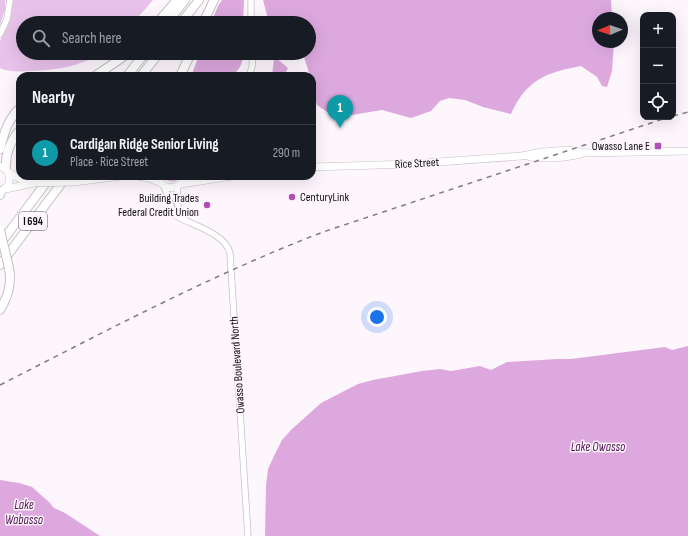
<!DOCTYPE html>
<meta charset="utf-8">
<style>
body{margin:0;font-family:"Sofia Sans Condensed",sans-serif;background:#242831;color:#f1f3f6}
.controls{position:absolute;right:12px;top:12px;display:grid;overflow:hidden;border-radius:8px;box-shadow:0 4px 16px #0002}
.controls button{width:36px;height:36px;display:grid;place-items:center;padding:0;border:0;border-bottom:1px solid #363941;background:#171b24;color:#f1f3f6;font:20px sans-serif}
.compass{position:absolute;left:592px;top:12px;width:36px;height:36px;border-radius:50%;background:#171b24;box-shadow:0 4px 16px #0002;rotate:268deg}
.you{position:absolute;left:377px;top:317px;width:14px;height:14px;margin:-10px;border:3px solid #fff;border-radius:50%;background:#1a73e8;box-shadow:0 0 0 6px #1a73e833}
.badge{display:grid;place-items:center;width:26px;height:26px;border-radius:50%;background:#0b8043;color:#fff;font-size:13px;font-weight:700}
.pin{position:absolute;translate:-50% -33px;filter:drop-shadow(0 1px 2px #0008)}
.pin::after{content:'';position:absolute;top:21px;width:14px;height:12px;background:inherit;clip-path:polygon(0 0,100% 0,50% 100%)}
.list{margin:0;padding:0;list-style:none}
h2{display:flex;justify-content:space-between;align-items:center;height:52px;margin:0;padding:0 16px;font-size:17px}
h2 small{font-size:13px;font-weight:400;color:#9ea1a6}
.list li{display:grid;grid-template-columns:26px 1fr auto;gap:12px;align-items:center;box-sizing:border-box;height:56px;padding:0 16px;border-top:1px solid #363941}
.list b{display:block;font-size:15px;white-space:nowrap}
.list p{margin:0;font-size:13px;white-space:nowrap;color:#9ea1a6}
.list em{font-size:13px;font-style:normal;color:#9ea1a6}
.icon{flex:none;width:22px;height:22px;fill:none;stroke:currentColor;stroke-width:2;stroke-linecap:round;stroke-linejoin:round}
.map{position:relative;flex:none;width:688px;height:536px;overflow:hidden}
.search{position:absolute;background:#171b24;box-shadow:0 4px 16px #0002;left:16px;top:16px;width:300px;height:44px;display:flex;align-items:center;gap:10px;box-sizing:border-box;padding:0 14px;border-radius:22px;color:#9ea1a6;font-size:15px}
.panel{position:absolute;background:#171b24;box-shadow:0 4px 16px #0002;left:16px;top:72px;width:300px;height:108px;border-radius:12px}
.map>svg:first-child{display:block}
.green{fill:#e9c2eb}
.water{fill:#dca8de}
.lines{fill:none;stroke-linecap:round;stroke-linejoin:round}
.minor-casing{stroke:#c6c0c6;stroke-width:7}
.major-casing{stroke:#c6c0c6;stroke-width:8}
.highway-casing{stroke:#c6c0c6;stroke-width:10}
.minor{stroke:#fff;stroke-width:5.5}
.major{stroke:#fff;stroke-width:7}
.highway{stroke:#fff;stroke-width:8}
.rail{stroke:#807c80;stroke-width:1.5;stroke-dasharray:5 5;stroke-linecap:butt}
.major-bridge-casing{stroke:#c6c0c6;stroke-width:8;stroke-linecap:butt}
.highway-bridge-casing{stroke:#c6c0c6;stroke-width:10;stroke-linecap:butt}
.major-bridge{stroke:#fff;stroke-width:7}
.highway-bridge{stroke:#fff;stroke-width:8}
.poi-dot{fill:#af4fb7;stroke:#fdf6fd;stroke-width:1.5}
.labels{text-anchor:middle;stroke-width:3;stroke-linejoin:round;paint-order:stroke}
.shield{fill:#fdf6fd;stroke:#565356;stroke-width:1}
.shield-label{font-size:11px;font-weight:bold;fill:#0f0d0f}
.poi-label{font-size:12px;fill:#0f0d0f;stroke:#fdf6fd;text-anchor:end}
.street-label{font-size:12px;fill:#0f0d0f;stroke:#fdf6fd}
.water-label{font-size:13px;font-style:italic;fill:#531657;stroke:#fdf6fd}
</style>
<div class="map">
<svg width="688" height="536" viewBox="0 0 688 536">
<rect width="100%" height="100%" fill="#fdf6fd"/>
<path class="green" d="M0,0H5V10L0,25Z
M13,0H153L133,23H23V53H101C80,67 56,70 31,71C21,71 10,73 0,68V41L10,21Z
M164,176H179L176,181C171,183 166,181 164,176Z"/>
<path class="water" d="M222,0H244L243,23H211L218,6Z
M263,0H611L612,18H598V42H614L612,71L607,87L602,86L597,77L581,66C547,72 526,80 511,114L483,107L465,100L449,98L440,101L431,111L411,118L382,110L352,115L327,112L317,105L313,93L312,76H310L304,57L301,53H309V23H269Z
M200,53H243C243,63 240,71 230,76H191Z
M276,58L288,68L284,76H272L274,59Z
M688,346V536H265L266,486L268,469L274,456L282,440L291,430L321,403L358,384L373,380L422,371L440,369L451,371L480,366L491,370L507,362L557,359H571L665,347L672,350Z
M0,480L19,483L32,487L49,502L54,508L65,513L100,536H0Z"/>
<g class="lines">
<defs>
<path id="minor" d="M251,0V23
M0,34L7,19L10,0
M249,76L252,67L253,53
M164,186L173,212L176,216C192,225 225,233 230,253L248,536
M178,186C176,200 177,208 184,220"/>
<path id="major" d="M530,157C547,159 564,158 581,154
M0,166C9,169 11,177 8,186L0,192
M312,167L411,164L522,156L542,152L568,150L587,153L688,151
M9,173L23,180L32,182
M138,176L149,178L161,183
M158,176C161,192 181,191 185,176
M74,182L121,176
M181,184L232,176
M5,189L34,183"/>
<path id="highway" d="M157,23L177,0
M167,23L185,0
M181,23L199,0
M203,23L214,0
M95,76L129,53
M127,76L145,53
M141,76L159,53
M180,76L191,53
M0,149C4,133 8,119 20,108
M6,169C5,154 10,141 20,130
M0,195L1,191
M0,244L51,176
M0,265L67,176
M0,310C8,297 12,283 9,268"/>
</defs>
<use href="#minor" class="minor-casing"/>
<use href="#major" class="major-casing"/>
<use href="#highway" class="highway-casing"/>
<use href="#minor" class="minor"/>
<use href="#major" class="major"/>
<use href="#highway" class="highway"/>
<path class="rail" d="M673,116L688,112
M0,385C106,331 211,275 323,232L669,117"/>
<defs>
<path id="major-bridge" d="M34,183L74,182"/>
<path id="highway-bridge" d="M0,230L9,268"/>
</defs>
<use href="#major-bridge" class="major-bridge-casing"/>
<use href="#highway-bridge" class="highway-bridge-casing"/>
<use href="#major-bridge" class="major-bridge"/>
<use href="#highway-bridge" class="highway-bridge"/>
</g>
<g class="poi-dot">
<rect x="654" y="142" width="8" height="8" rx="2"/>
<circle cx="292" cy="197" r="4"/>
<circle cx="207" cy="205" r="4"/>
</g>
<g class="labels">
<rect class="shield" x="19" y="212" width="28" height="18" rx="3"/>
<g class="shield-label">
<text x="33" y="225">I 694</text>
</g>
<g class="poi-label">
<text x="650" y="150">Owasso Lane E</text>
<text x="300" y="201" text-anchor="start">CenturyLink</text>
<text x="199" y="202">Building Trades<tspan x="199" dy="14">Federal Credit Union</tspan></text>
</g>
<g class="street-label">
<text transform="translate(417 163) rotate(-3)" y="4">Rice Street</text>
<text transform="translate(237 365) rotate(-94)" y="4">Owasso Boulevard North</text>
</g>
<g class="water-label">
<text x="598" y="451">Lake Owasso</text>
<text x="24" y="509">Lake<tspan x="24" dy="15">Wabasso</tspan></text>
</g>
</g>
</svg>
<div class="controls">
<button>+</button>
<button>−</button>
<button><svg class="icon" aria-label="locate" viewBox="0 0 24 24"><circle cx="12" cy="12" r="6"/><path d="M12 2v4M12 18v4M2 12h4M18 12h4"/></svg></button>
</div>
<svg class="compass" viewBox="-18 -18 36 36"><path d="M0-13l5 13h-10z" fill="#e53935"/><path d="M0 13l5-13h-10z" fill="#9ea1a6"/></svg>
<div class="you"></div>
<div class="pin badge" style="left:340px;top:128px;background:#0f9aa8">1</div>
<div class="search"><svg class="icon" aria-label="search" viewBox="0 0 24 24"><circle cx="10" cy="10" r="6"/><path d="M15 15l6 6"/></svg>Search here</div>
<section class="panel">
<h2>Nearby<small></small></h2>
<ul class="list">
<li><span class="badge" style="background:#0f9aa8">1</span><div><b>Cardigan Ridge Senior Living</b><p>Place · Rice Street</p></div><em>290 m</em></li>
</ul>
</section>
</div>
